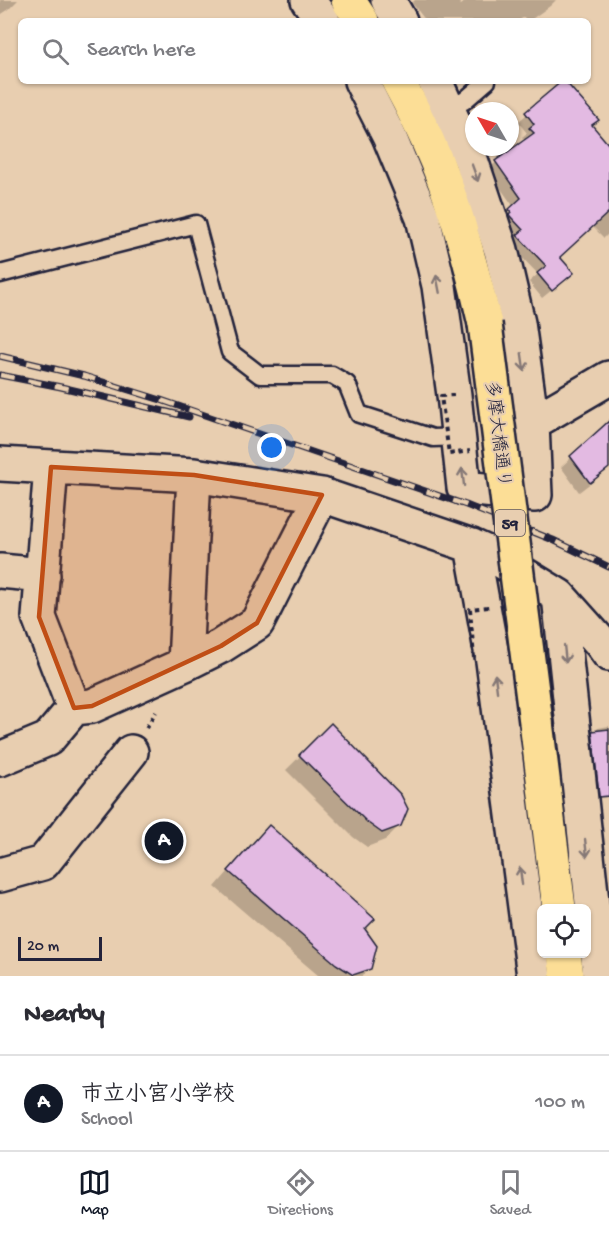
<!DOCTYPE html>
<meta charset="utf-8">
<style>
body{margin:0;font-family:"Gochi Hand","Klee One",sans-serif;background:#f2f2f3;color:#2b2b33}
.controls{position:absolute;right:18px;bottom:18px;display:grid;overflow:hidden;border-radius:9px;box-shadow:0 2px 4px #0004}
.controls button{width:54px;height:54px;display:grid;place-items:center;padding:0;border:0;border-bottom:2px solid #e1e1e2;background:#fff;color:#2b2b33;font:30px sans-serif}
.compass{position:absolute;left:465px;top:102px;width:54px;height:54px;border-radius:50%;background:#fff;box-shadow:0 2px 4px #0004;rotate:309deg}
.scale{position:absolute;left:18px;bottom:15px;width:84px;box-sizing:border-box;padding-left:6px;border:3px solid #22223b;border-top:0;font-size:16px;line-height:21px;white-space:nowrap;color:#22223b;-webkit-text-stroke:4px #e8ceb0;paint-order:stroke}
.you{position:absolute;left:272px;top:448px;width:21px;height:21px;margin:-15px;border:4px solid #fff;border-radius:50%;background:#1a73e8;box-shadow:0 0 0 9px #1a73e833}
.badge{display:grid;place-items:center;width:39px;height:39px;border-radius:50%;background:#111827;color:#fff;font-size:20px;font-weight:700}
.pin{position:absolute;translate:-50% -50%;border:3px solid #fff;box-shadow:0 2px 6px #0006}
.list{margin:0;padding:0;list-style:none}
h2{display:flex;justify-content:space-between;align-items:center;height:78px;margin:0;padding:0 24px;font-size:26px}
h2 small{font-size:20px;font-weight:400;color:#7c7c81}
.list li{display:grid;grid-template-columns:39px 1fr auto;gap:18px;align-items:center;box-sizing:border-box;height:96px;padding:0 24px;border-top:2px solid #e1e1e2}
.list b{display:block;font-size:22px;white-space:nowrap}
.list p{margin:0;font-size:20px;white-space:nowrap;color:#7c7c81}
.list em{font-size:20px;font-style:normal;color:#7c7c81}
.icon{flex:none;width:33px;height:33px;fill:none;stroke:currentColor;stroke-width:2;stroke-linecap:round;stroke-linejoin:round}
.map{position:relative;flex:none;width:609px;height:976px;overflow:hidden}
.search{position:absolute;background:#fff;box-shadow:0 2px 4px #0004;left:18px;right:18px;top:18px;height:66px;display:flex;align-items:center;gap:15px;box-sizing:border-box;padding:0 21px;border-radius:9px;color:#7c7c81;font-size:22px}
.sheet{height:174px;background:#fff}
nav{display:flex;justify-content:space-around;align-items:center;box-sizing:border-box;height:84px;border-top:2px solid #e1e1e2;background:#fff;font-size:16px;color:#7c7c81}
nav a{display:grid;justify-items:center;gap:3px}
nav .on{color:#111827}
.map>svg:first-child{display:block}
.shadow{fill:#0003}
.building{fill:#e3bae2;stroke:#22223b;stroke-width:1.5}
.lines{fill:none;stroke-linecap:round;stroke-linejoin:round}
.lane-casing{stroke:#22223b;stroke-width:21}
.street-casing{stroke:#22223b;stroke-width:38}
.primary-casing{stroke:#22223b;stroke-width:38}
.path{stroke:#22223b;stroke-width:4;stroke-dasharray:4.5 4.5;stroke-linecap:butt}
.lane{stroke:#e8ceb0;stroke-width:16}
.street{stroke:#e8ceb0;stroke-width:33}
.primary{stroke:#fcde96;stroke-width:33}
.rail-casing{stroke:#22223b;stroke-width:7}
.rail{stroke:#e8ceb0;stroke-width:4.5;stroke-dasharray:14;stroke-linecap:butt}
.primary-bridge-casing{stroke:#22223b;stroke-width:38;stroke-linecap:butt}
.path-bridge{stroke:#22223b;stroke-width:4;stroke-dasharray:4.5 4.5;stroke-linecap:butt}
.primary-bridge{stroke:#fcde96;stroke-width:33}
.oneway{stroke:#857876}
.marked{fill:#c04e15;fill-opacity:0.2;stroke:#c04e15;stroke-width:4.5;stroke-linejoin:round}
.labels{text-anchor:middle;stroke-width:4.5;stroke-linejoin:round;paint-order:stroke}
.shield{fill:#e8ceb0;stroke:#5d565e;stroke-width:1.5}
.shield-label{font-size:16px;font-weight:bold;fill:#22223b}
.street-label{font-size:18px;fill:#22223b;stroke:#e8ceb0}
</style>
<div class="map">
<svg width="609" height="976" viewBox="0 0 609 976">
<rect width="100%" height="100%" fill="#e8ceb0"/>
<filter id="ink" filterUnits="userSpaceOnUse"><feTurbulence type="fractalNoise" baseFrequency=".0167" numOctaves="2"/><feDisplacementMap in="SourceGraphic" scale="12" xChannelSelector="R" yChannelSelector="G"/><feConvolveMatrix kernelMatrix="1 2 1 2 8 2 1 2 1" color-interpolation-filters="sRGB"/></filter>
<g filter="url(#ink)">
<path class="shadow" d="M0,0H18L8,10L0,15Z
M415,0H457L461,5L467,0H556L550,6L529,21H526L524,17L518,21H426L412,3Z
M564,82L591,126L609,147V233L604,238L592,226L559,257L563,281L542,298L529,282L538,274L510,245L515,239L502,225V219L514,207L488,171L496,162L525,141L522,137L527,133L518,122Z
M609,423V469L579,492L561,467Z
M331,726L400,825L385,840L367,847L353,837L286,770Z
M609,726V777L574,782L571,755L598,728Z
M254,842L363,929L370,968L362,976H319L215,887Z"/>
<path class="building" d="M562,81H565L599,120L592,125L609,145V212L560,257L574,273L552,291L537,273L546,266L517,235L523,230L510,216L509,214L511,212L509,209L521,198L495,161L534,133L529,128L534,124L525,112Z
M609,421V468L590,483L570,456Z
M331,723L401,795L408,809L401,826L382,833L368,823L299,755Z
M609,729V796L599,797L592,731Z
M269,825L375,919L365,929L377,946L371,969L353,975L336,964L228,871Z"/>
<g class="lines">
<defs>
<path id="lane" d="M448,106L464,101L487,81
M0,274L196,224L230,352L260,375H332L347,384L359,414L433,438L459,437"/>
<path id="street" d="M308,0L323,21
M388,0L400,21
M361,81L389,136L423,218L439,286L454,395L464,488L535,495L532,423L518,323L501,250L471,160L435,81
M532,423L609,378
M0,464L194,475L322,495L472,546L490,554L559,596L601,643L609,654
M472,546L493,661L534,976
M0,571L43,575
M559,596L600,976
M185,664L194,475
M74,708L92,706L185,664L221,646L257,623L322,495
M0,759L48,739L74,708L39,617L51,467
M0,875L43,863L131,752"/>
<path id="primary" d="M348,0L362,21
M398,81C425,131 448,184 463,239C472,267 478,295 485,324
M536,722L559,908
M564,954L567,976"/>
</defs>
<use href="#lane" class="lane-casing"/>
<use href="#street" class="street-casing"/>
<use href="#primary" class="primary-casing"/>
<path class="path" d="M146,728L156,712"/>
<use href="#lane" class="lane"/>
<use href="#street" class="street"/>
<use href="#primary" class="primary"/>
<defs>
<path id="rail" d="M0,356L84,376L161,400L466,505L553,540L609,567
M0,375L61,387L189,417"/>
</defs>
<use href="#rail" class="rail-casing"/>
<use href="#rail" class="rail"/>
<defs>
<path id="primary-bridge" d="M485,324L536,722"/>
</defs>
<use href="#primary-bridge" class="primary-bridge-casing"/>
<path class="path-bridge" d="M454,395L441,396L449,454L470,451
M474,658L470,609L489,607V606"/>
<use href="#primary-bridge" class="primary-bridge"/>
</g>
<defs><path id="oneway-shaft" d="M-6 0H5M1.5-3L5.5 0L1.5 3" fill="none" stroke-width="1.6" stroke-linecap="round" stroke-linejoin="round" transform="scale(1.5)"/></defs>
<g class="oneway">
<use href="#oneway-shaft" transform="translate(475 173) rotate(70)"/>
<use href="#oneway-shaft" transform="translate(438 284) rotate(-101)"/>
<use href="#oneway-shaft" transform="translate(523 362) rotate(82)"/>
<use href="#oneway-shaft" transform="translate(463 477) rotate(-97)"/>
<use href="#oneway-shaft" transform="translate(565 654) rotate(84)"/>
<use href="#oneway-shaft" transform="translate(496 683) rotate(-97)"/>
<use href="#oneway-shaft" transform="translate(586 848) rotate(84)"/>
<use href="#oneway-shaft" transform="translate(521 876) rotate(-97)"/>
</g>
</g>
<path class="marked" d="M51,467L194,475L322,495L257,623L221,646L92,706L74,708L39,617Z"/>
<g class="labels">
<rect class="shield" x="495" y="510" width="30" height="26" rx="4.5"/>
<g class="shield-label">
<text x="510" y="529">59</text>
</g>
<g class="street-label">
<text transform="translate(499 434) rotate(83)" y="6">多摩大橋通り</text>
</g>
</g>
</svg>
<div class="controls">
<button><svg class="icon" aria-label="locate" viewBox="0 0 24 24"><circle cx="12" cy="12" r="6"/><path d="M12 2v4M12 18v4M2 12h4M18 12h4"/></svg></button>
</div>
<svg class="compass" viewBox="-18 -18 36 36"><path d="M0-13l5 13h-10z" fill="#e53935"/><path d="M0 13l5-13h-10z" fill="#7c7c81"/></svg>
<div class="scale">20 m</div>
<div class="you"></div>
<div class="pin badge" style="left:164px;top:841px">A</div>
<div class="search"><svg class="icon" aria-label="search" viewBox="0 0 24 24"><circle cx="10" cy="10" r="6"/><path d="M15 15l6 6"/></svg>Search here</div>
</div>
<section class="sheet">
<h2>Nearby<small></small></h2>
<ul class="list">
<li><span class="badge">A</span><div><b>市立小宮小学校</b><p>School</p></div><em>100 m</em></li>
</ul>
</section>
<nav>
<a class="on"><svg class="icon" aria-label="map" viewBox="0 0 24 24"><path d="M3 6l6-2 6 2 6-2v14l-6 2-6-2-6 2zM9 4v14M15 6v14"/></svg>Map</a>
<a><svg class="icon" aria-label="directions" viewBox="0 0 24 24"><path d="M12 3l9 9-9 9-9-9zM9 14v-3h6M13 9l2 2-2 2"/></svg>Directions</a>
<a><svg class="icon" aria-label="saved" viewBox="0 0 24 24"><path d="M7 4h10v16l-5-4-5 4z"/></svg>Saved</a>
</nav>
